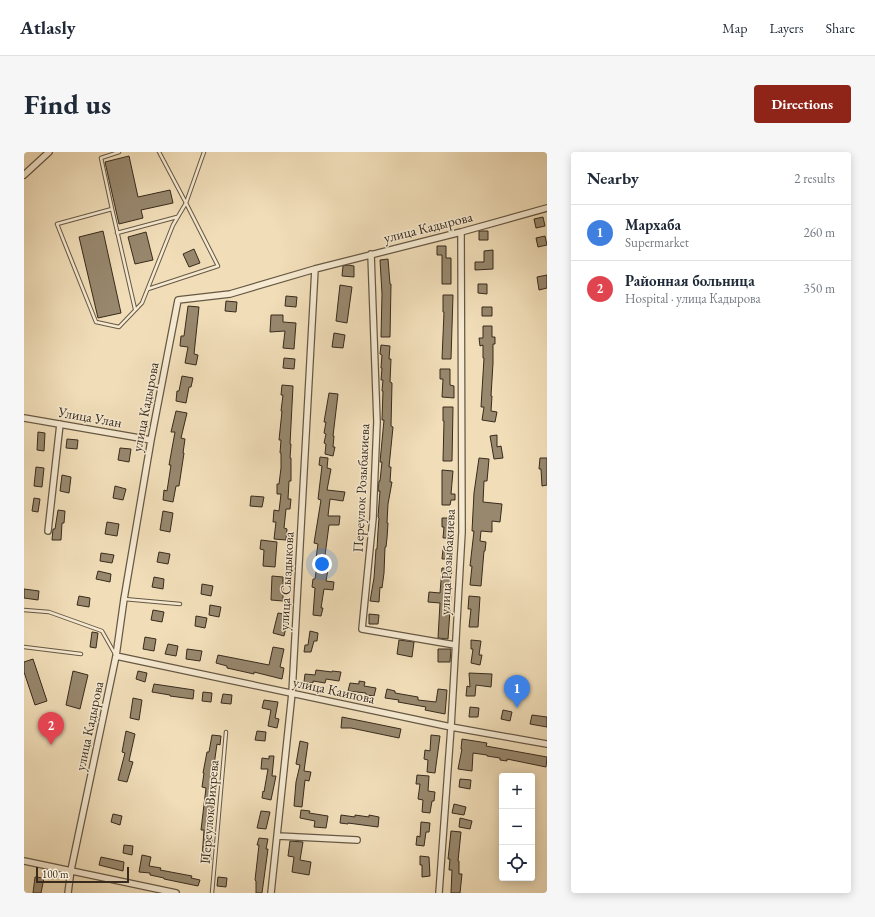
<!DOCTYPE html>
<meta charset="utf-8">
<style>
body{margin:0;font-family:"EB Garamond",serif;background:#f6f6f7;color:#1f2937}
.controls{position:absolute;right:12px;bottom:12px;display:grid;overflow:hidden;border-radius:4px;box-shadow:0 2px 10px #0003}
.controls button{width:36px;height:36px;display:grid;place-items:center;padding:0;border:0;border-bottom:1px solid #e0e1e3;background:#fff;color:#1f2937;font:20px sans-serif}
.scale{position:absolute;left:12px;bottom:10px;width:93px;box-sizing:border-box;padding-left:4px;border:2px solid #382b1d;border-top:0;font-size:11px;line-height:14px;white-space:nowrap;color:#382b1d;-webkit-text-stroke:3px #f6ead2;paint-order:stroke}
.you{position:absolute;left:298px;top:412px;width:14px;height:14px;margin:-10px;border:3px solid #fff;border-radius:50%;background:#1a73e8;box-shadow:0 0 0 6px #1a73e833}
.badge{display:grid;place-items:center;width:26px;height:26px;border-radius:50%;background:#8f2418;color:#fff;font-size:13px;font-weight:700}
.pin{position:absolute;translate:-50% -33px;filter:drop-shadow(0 1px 2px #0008)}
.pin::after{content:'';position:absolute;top:21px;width:14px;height:12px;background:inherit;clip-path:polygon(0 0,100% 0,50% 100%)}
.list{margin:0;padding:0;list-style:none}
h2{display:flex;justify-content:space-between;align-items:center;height:52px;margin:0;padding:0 16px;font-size:17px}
h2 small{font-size:13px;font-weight:400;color:#747a83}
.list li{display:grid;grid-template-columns:26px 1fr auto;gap:12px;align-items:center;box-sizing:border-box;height:56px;padding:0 16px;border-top:1px solid #e0e1e3}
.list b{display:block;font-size:15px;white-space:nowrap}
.list p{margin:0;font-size:13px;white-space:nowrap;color:#747a83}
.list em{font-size:13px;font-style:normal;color:#747a83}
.icon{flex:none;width:22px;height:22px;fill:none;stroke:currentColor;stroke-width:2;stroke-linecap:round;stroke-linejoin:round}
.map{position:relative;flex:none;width:523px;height:741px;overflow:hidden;border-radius:4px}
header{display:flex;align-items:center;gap:24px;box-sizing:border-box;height:56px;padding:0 20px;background:#fff;border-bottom:1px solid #e0e1e3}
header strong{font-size:19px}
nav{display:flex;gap:22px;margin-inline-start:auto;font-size:14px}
.intro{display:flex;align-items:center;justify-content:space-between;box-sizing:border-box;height:96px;padding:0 24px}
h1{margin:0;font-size:28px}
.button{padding:10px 18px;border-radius:4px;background:#8f2418;color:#fff;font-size:14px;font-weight:700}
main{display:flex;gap:24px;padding:0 24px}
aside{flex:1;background:#fff;border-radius:4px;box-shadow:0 2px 10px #0003}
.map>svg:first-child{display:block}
.building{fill:#98886e;stroke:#382b1d}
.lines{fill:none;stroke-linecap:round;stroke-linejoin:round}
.service-casing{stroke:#665844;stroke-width:4.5}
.minor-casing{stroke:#665844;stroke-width:8}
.service{stroke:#f6ead2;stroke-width:2.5}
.minor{stroke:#f6ead2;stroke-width:5.5}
.labels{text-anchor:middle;stroke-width:3;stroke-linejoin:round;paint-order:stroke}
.street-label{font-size:14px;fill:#382b1d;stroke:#f6ead2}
</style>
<header>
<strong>Atlasly</strong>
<nav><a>Map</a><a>Layers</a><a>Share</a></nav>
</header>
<div class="intro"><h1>Find us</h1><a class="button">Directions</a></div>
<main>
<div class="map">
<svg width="523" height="741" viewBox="0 0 523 741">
<rect width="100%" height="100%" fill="#f1deb9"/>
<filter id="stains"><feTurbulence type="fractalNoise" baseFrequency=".005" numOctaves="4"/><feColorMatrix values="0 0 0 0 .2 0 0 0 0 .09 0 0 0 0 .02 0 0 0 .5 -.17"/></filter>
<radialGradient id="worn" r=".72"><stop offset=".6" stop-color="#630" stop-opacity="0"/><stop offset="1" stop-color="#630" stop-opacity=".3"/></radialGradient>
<path class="building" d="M105,4L114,45L146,38L149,51L117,58L119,66L95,72L81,10Z
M519,65L521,74L512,76L510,67Z
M79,79L97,161L74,166L55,85Z
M455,79H464V88H455Z
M122,80L129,108L111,112L104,85Z
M521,84L523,93L514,95L512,86Z
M413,94H422V106H427V132H418V103H413Z
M170,97L176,111L165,115L159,102Z
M469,98V117L451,118V110H460V99Z
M364,107L366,132H367L366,185H357L358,142L356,108Z
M324,113L330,114V125L318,124L319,114Z
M523,123V136L515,138L513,125Z
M454,132H463V142L454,141Z
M316,133L328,135L323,171L312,169Z
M419,143H429L427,207H418L420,160H419Z
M262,144L273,145L272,155L261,154Z
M202,149L213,150L212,160L201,159Z
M164,154L175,155L170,202L174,203L172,213L161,211L164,195L156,194L157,184H160Z
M458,155H468V164H458Z
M247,163H259V170L272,171L270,197L259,196L261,179L246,180Z
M459,174H468V185H471V192H469V211L467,244H468L467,259L473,260L471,270L458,268L460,255H457L460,206H459V193L456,194L455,186H459Z
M310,181L321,183L319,196L308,195Z
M357,193L366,194L365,207H367L366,230L368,231L367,274L369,275L365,315H367L366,330H368L364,352L363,371H364L363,386L362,395H361L360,421L358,436L356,435L355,450L346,449L350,426L352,397H353L354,379L355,366L354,365L356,339H354L355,329H356L358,310H356L360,268H358L359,239H358L359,228H357L358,216H357L358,203L356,202Z
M260,206L271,207L270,217L259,216Z
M416,217H426V233L430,234V246L418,245L419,227H416Z
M158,224L169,226L167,235H165L162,251L152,249L153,239H155Z
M258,233L269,234L266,292H267L266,306H267V329H265L264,347H267L266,357H262L260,376L263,377L262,388L250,387L252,370H249L250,358L255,359L257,342H253V332H255L257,316V301H256L257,288H255L258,259H257L259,243H257Z
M305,241L314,242L309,284H310L309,295H311L309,304L301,302L302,292L300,291L302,282L300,281L302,270H300Z
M419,255H429L428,309H419L420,269H419Z
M152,259L163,261L157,286L161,287L159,301H160L155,334H152L149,350L139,348L140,338L143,339L147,313H145L151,280H147Z
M14,280L21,281L20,299L13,298Z
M473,283V295L477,294L479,306L470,307L466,284Z
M43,287L54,288L53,297L42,296Z
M96,296L107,297L105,310L94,308Z
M296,305L304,306L303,316L307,317L303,338L321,340L319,349L306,347L304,364H316L315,373H305L300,411L305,412L302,429L310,430L309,438L300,437L297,456H299L297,464L289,463L291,436L288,435L289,427H291L294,406H292L294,392L290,391L297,348L294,347L298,314L295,313Z
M455,306L465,307L463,329H460L459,350L478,352L476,370L468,369V380L457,379L456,389L462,390L461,399H460L457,434L446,433L448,414H446L450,379H448L450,341Z
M516,306H523V333L518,334L517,317H515Z
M12,315L20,316L18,335L10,334Z
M418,318L429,319L427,342H431V348H427L426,353H418Z
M38,323L47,325L45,341L36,339Z
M91,334L102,337L99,348L89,346Z
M227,344L240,345L238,355L226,354Z
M10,346L16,347L14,360L8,359Z
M34,358L41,359L40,371H38L37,388H28L29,377H31Z
M139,359L149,361L146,380L136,378Z
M418,366H428L427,377H429L428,386H419L420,375H418Z
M83,370L95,372L93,384L81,382Z
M237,388L253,390L251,415L239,414L240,398L236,397Z
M419,397L428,398L427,407H418Z
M135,400L146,402L144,412L133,410Z
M77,401L90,403L88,411L76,409Z
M418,416L428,417L425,444H427L424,487L414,486L416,451L404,450L405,440L416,441Z
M74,419L87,422L86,430L72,427Z
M248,424L259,425V449L247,448Z
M130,425L140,427L139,437L128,435Z
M178,432L189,434L187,444L177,442Z
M0,437L15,439L14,448L0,446Z
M55,444L66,446L65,455L53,453Z
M445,444L456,445L454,475H445L447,457H444Z
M186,453L197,455L195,465L185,463Z
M129,458L140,460L138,470L127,468Z
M254,461L265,463L260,484L249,481Z
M345,462L355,463L354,472H345Z
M172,464L183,466L181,476L171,474Z
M286,479L294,481L293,489H290L287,500H280L281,493H284Z
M68,480L74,481L72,496L66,495Z
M121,485L132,487L130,499L119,497Z
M375,488L390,490L388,505L373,502Z
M447,488L457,489L455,503H458L456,513L447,511L449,497H447Z
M144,492L154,494L152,504L141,502Z
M249,495L260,497L256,515L260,516L258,527L230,520V522L203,516V514L192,511L194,503L245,513Z
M163,497L178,499L176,509L162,507Z
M414,497H427L426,510H414Z
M9,507L23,549L11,553L0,520V510Z
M292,518L308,520V519L317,520L315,529L302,527L301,531L289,529V531L280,530L281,522L291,523Z
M49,519L64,523L56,557L42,553Z
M114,519L123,521L121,530L112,527Z
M445,521L468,522L467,535L452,533L451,544H442L443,534L446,535Z
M335,529L341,530L340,534L352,536L350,544L342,543V541L324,539L326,531L335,532Z
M130,532L170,538L169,547L146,544V543L128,540Z
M363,537L371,539V541L394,545V548L412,550L414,537L423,538L421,562L401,558L402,555L374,550L375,548L361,546Z
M179,540L188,541L187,550L178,549Z
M199,542L208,543L207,552L197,551Z
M109,546L118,548L115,568L106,566Z
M240,548L254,550L251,566L255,567L253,576L244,574L247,558L238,556Z
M446,555L455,556L454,565H445Z
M479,558L488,560L486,569L477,567Z
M508,563L523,565V575L506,572Z
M318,565L377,577L375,586L327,576H317Z
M102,579L111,582L105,609L109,610L103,630L94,628L101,601L98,600Z
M233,579L242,580L241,589L231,588Z
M188,583L197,584L196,593L193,592L188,627L189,628L187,640H190L189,653H190L186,684L188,685L187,708L178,706L180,678H177L182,636L178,635L180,621H179L183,600H185Z
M407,583L416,584L411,621L403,620L404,608L400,607L401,598L406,599Z
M438,587L463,591L462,594L523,605L522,615L483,607V609L476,608V606L463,604V603L449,601L448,619L434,617L438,597H437Z
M276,589L284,591L280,619L287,620L285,629L281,628L278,655L270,654L272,630L276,613L272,612Z
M245,604H250L248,624H252L247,648L238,646L239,639L240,640L244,617H237L238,606L245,607Z
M393,623L405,624L404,639L411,640L410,649H408L406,661L398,660L399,648L394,647L396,632H392Z
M436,627L447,628L446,637L435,635Z
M430,652L442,655L440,663L428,661Z
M277,658L286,659L285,661L304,664L302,676L290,675L291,669L276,666Z
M237,659L246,660L242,677L233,676Z
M89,662L98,664L96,673L87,670Z
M317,663L331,665V663L345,665V663L355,665L354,675L324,671V672L316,671Z
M436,666L448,669L446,677L435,675Z
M397,670L406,671L405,680H402L400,694L392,693L393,684L396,685Z
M427,679L437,680L434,709H435V722H438L436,741H427L428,718H425L426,707H424Z
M235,686L244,687L242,697H244L238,741H232V729L231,728L235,693H233Z
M266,689L279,690L276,708L287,710L285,723L268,720L270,705L264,704Z
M100,693L109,694L108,703L99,701Z
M118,703L127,705L125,714L137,716L136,718L168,724L167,726L176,728L174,734L140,727V726L126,723V721L115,720Z
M396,704L405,705L406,724L398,725V713H396Z
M77,705L100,710L99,719L75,713Z
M11,725L20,726L17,741H9Z
M194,725L203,726L202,735L193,734Z"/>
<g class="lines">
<defs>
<path id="service" d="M95,0L77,6L88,57L111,157
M88,57L33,72L72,170L95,175L118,151L149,73L162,51L180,0
M93,81L153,65
M124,137L194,114L162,51L135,0
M100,447L156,452
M0,458L25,460L78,479L91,502
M0,495L57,502
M188,741L202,580"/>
<path id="minor" d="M0,23L25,0
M347,102L353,270L349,366L338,477L431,493
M0,266L127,288
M24,379L36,272
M92,504L427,575L523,592
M254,684L333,688
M0,709L152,741
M44,741L47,718L92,504L100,447L127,288L154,148L206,142L291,117L437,80L523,56
M247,741L268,541L291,117
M415,741L427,575L438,380L437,80"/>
</defs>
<use href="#service" class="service-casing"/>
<use href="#minor" class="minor-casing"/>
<use href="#service" class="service"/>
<use href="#minor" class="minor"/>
</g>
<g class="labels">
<g class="street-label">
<text transform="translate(404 75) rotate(-14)" y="5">улица Кадырова</text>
<text transform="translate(121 255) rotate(-79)" y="5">улица Кадырова</text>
<text transform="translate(66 265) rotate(10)" y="5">Улица Улан</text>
<text transform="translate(337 336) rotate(-87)" y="5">Переулок Розыбакиева</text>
<text transform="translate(423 410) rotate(-87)" y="5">улица Розыбакиева</text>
<text transform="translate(262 429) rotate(-87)" y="5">улица Сыздыкова</text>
<text transform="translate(310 538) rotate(12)" y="5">улица Каипова</text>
<text transform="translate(65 574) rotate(-78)" y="5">улица Кадырова</text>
<text transform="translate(185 660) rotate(-85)" y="5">Переулок Вихрева</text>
</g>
</g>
<rect width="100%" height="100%" filter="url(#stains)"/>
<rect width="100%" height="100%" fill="url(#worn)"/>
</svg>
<div class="controls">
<button>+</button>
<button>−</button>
<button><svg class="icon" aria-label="locate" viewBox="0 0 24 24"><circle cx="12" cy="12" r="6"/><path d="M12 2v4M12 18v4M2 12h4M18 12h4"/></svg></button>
</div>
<div class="scale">100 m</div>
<div class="you"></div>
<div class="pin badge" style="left:493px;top:556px;background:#3f7fe0">1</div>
<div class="pin badge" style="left:27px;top:593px;background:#e0444e">2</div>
</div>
<aside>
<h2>Nearby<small>2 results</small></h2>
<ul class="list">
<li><span class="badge" style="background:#3f7fe0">1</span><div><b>Мархаба</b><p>Supermarket</p></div><em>260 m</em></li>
<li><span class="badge" style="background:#e0444e">2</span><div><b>Районная больница</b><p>Hospital · улица Кадырова</p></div><em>350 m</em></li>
</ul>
</aside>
</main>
